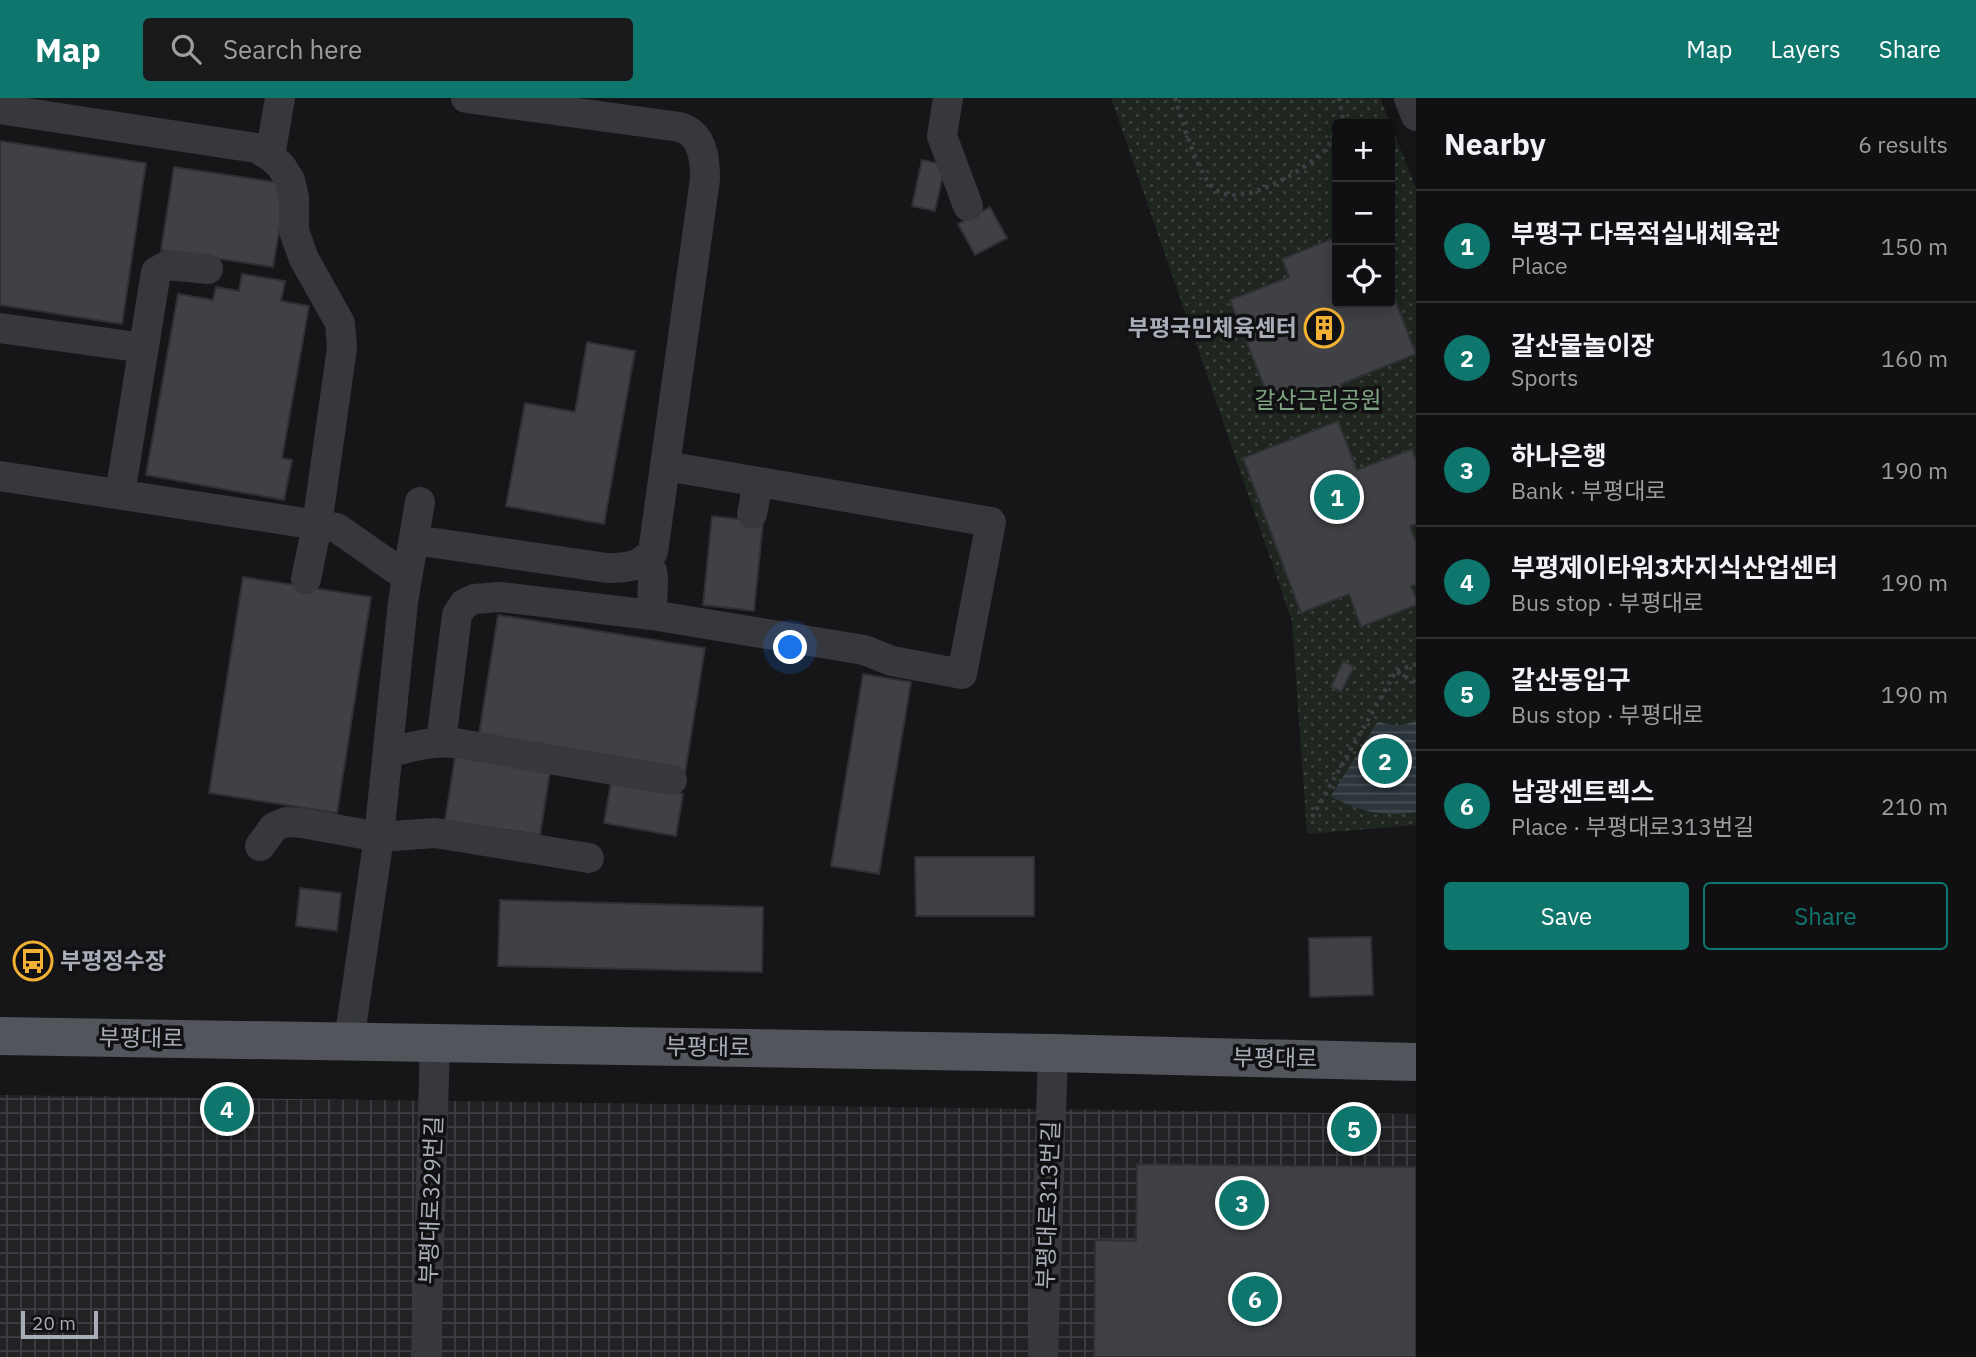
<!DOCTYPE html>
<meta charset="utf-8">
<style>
body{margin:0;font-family:"IBM Plex Sans","Noto Sans KR",sans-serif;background:#19191b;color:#f1f3f6}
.controls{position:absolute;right:21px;top:21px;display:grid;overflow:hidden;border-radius:7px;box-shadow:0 4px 18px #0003}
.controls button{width:63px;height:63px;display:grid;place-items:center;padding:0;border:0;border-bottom:2px solid #303032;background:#101012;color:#f1f3f6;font:35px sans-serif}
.scale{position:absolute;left:21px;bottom:18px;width:77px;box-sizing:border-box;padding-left:7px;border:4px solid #a8adb8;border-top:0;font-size:19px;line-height:24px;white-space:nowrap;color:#a8adb8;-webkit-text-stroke:5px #111113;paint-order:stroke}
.you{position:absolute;left:791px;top:550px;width:24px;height:24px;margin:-18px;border:5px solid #fff;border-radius:50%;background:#1a73e8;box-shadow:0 0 0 10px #1a73e833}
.badge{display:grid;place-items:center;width:46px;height:46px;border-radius:50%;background:#0f766e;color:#fff;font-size:23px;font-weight:700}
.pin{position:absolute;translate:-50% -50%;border:4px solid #fff;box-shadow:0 2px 7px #0006}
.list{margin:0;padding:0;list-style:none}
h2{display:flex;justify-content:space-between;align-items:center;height:91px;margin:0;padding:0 28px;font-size:30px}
h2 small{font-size:23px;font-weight:400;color:#9c9d9f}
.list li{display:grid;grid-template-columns:46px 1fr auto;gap:21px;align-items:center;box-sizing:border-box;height:112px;padding:0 28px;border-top:2px solid #303032}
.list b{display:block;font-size:26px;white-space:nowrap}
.list p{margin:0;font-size:23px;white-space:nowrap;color:#9c9d9f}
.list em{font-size:23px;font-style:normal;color:#9c9d9f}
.actions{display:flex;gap:14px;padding:21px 28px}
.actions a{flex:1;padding:16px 0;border:2px solid #0f766e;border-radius:7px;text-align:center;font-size:24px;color:#0f766e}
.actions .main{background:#0f766e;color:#fff}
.icon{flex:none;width:38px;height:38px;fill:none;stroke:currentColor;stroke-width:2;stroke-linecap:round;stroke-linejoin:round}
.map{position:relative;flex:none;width:1416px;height:1259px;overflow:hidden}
header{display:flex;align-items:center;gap:42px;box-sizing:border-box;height:98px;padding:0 35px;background:#0f766e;color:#fff}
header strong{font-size:33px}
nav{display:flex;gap:38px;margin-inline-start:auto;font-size:24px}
.search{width:490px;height:63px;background:#19191b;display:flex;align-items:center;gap:18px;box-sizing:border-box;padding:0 24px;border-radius:7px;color:#9c9d9f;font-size:26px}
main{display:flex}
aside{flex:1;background:#101012}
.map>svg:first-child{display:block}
.industrial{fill:url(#industrial-grid)}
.park{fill:url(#park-dots);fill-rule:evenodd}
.water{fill:url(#water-rules)}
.building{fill:#404145;stroke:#303034;stroke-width:2}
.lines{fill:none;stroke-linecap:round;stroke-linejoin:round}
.path{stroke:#3d3f44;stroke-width:4.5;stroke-dasharray:3.5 5;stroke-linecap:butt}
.minor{stroke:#37383d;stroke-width:30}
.major{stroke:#53555c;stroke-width:38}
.labels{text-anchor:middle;stroke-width:7;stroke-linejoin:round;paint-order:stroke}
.poi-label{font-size:23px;font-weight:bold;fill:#a8adb8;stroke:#111113;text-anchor:end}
.park-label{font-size:23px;fill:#7fa381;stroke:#111113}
.street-label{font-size:23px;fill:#a8adb8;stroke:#111113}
</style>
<header>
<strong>Map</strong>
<div class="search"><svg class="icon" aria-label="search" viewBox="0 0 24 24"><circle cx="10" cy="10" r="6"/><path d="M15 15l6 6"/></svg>Search here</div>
<nav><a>Map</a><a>Layers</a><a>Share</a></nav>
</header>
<main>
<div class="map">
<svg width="1416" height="1259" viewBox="0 0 1416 1259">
<defs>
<pattern id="industrial-grid" width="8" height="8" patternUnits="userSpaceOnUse" patternTransform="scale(1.75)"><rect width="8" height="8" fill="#222225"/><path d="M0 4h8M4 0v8" fill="none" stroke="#3f3f43"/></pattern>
<pattern id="park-dots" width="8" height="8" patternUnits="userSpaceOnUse" patternTransform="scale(1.75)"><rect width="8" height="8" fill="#1e261f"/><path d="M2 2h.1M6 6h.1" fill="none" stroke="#3c433d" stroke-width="1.8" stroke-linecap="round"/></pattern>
<pattern id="water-rules" width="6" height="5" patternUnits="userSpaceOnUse" patternTransform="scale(1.75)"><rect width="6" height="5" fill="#2c353c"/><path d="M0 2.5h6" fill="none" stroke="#485056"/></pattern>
</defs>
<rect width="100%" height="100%" fill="#161618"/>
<path class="industrial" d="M0,997L1416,1016V1259H0Z"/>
<path class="park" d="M1111,0H1380L1416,90V727L1307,736L1292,523ZM1337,26H1390V205H1337Z"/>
<path class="water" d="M1416,622V714C1386,720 1357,713 1331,698L1378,623C1391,629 1404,629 1416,622Z"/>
<path class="building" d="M0,43L146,65L122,226L0,207Z
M922,62L945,67L935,113L912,108Z
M174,69L287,86L273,169L161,152Z
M990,109L1007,140L975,157L958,126Z
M1336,139L1337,143V205H1390V189L1416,256L1341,286L1343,291L1309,304L1307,299L1274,313L1230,202L1289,179L1282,161Z
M242,176L285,183L281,203L309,208L282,360L292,362L284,402L146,377L178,196L213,202L216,189L239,193Z
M587,244L635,253L604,426L506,408L525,305L575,314Z
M1338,323L1357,372L1412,351L1416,362V426L1410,428L1416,445V487L1411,488L1416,500V507L1361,529L1349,496L1301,515L1243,360Z
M712,418L763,424L754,513L703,507Z
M243,479L371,499L337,715L209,695Z
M498,517L705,550L685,675L478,642Z
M1343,563L1354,569L1341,594L1331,589Z
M863,576L911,584L879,776L831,768Z
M456,653L551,667L540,737L445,723Z
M611,684L683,696L676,738L604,725Z
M915,759H1034V818H916Z
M300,790L341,795L337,833L296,828Z
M500,802L763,809L762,874L498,868Z
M1371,839L1373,897L1310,899L1309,840Z
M1137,1066L1416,1069V1259H1094L1095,1142L1136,1143Z"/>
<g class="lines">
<path class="path" d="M1175,0C1182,22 1198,79 1216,92C1242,111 1307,71 1326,51C1331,45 1334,35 1337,27
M1339,0L1342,17L1346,26
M1397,573L1416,566
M1312,719L1396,573L1416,585"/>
<path class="minor" d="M948,0L942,38L968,108
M1409,0L1416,18
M0,11L256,50L270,58L281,68L290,82L294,99V133L304,161L340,225L342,250L317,427L306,481
M270,58L280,0
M0,230L144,250
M0,378L337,430L407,479
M120,396L156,174L168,167L208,171
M752,416L758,384
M414,442L607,470C627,470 639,469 653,454L705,81C705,66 704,45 691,35C688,32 684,31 680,29L466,0
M644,463L652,473L653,479L652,517L864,552L892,563L962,576L991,424L666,368
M441,644L457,517L464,506L474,501L500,499L652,517
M388,655C410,649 431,643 455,645L672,682
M260,748L274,729L286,724L302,725L379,739L435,735L589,760
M349,943L379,739L403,504L420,404
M426,1259L435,945
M1043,1259L1053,955"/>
<path class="major" d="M0,938L1053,955L1416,964"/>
</g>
<defs>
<symbol id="building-ring" viewBox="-11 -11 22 22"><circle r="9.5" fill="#111113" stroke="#f2b134" stroke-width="1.5"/><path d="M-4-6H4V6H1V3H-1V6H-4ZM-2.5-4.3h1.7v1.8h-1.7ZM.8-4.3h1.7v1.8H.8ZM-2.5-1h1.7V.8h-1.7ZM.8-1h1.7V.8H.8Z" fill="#f2b134"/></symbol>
<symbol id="bus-ring" viewBox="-11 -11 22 22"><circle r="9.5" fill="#111113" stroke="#f2b134" stroke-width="1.5"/><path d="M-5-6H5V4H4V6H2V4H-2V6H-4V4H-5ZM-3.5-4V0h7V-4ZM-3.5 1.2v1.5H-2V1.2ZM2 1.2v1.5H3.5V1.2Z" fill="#f2b134"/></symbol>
</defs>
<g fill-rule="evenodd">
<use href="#building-ring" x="1302" y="208" width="44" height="44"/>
<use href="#bus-ring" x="11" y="841" width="44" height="44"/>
</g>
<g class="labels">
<g class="poi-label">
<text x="1297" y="238">부평국민체육센터</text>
<text x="60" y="871" text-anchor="start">부평정수장</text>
</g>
<g class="park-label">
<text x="1318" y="310">갈산근린공원</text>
</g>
<g class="street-label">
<text transform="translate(141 940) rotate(1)" y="8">부평대로</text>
<text transform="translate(708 949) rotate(1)" y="8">부평대로</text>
<text transform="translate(1275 960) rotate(1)" y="8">부평대로</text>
<text transform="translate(431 1102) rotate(-88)" y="8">부평대로329번길</text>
<text transform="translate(1048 1107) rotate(-88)" y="8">부평대로313번길</text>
</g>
</g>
</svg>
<div class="controls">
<button>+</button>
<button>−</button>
<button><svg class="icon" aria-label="locate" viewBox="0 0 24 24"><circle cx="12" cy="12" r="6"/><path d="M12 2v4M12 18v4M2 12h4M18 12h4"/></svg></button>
</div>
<div class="scale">20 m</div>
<div class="you"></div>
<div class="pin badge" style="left:1337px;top:399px">1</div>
<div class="pin badge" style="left:1385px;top:663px">2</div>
<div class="pin badge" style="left:1242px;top:1105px">3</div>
<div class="pin badge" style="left:227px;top:1011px">4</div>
<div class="pin badge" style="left:1354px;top:1031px">5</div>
<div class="pin badge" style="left:1255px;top:1201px">6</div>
</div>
<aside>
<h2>Nearby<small>6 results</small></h2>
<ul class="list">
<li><span class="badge">1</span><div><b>부평구 다목적실내체육관</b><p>Place</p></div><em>150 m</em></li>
<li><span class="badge">2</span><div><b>갈산물놀이장</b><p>Sports</p></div><em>160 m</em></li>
<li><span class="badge">3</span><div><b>하나은행</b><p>Bank · 부평대로</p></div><em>190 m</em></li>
<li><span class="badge">4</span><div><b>부평제이타워3차지식산업센터</b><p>Bus stop · 부평대로</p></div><em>190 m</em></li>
<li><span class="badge">5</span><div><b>갈산동입구</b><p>Bus stop · 부평대로</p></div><em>190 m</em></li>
<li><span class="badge">6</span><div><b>남광센트렉스</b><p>Place · 부평대로313번길</p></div><em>210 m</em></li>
</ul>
<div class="actions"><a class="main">Save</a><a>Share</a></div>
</aside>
</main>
